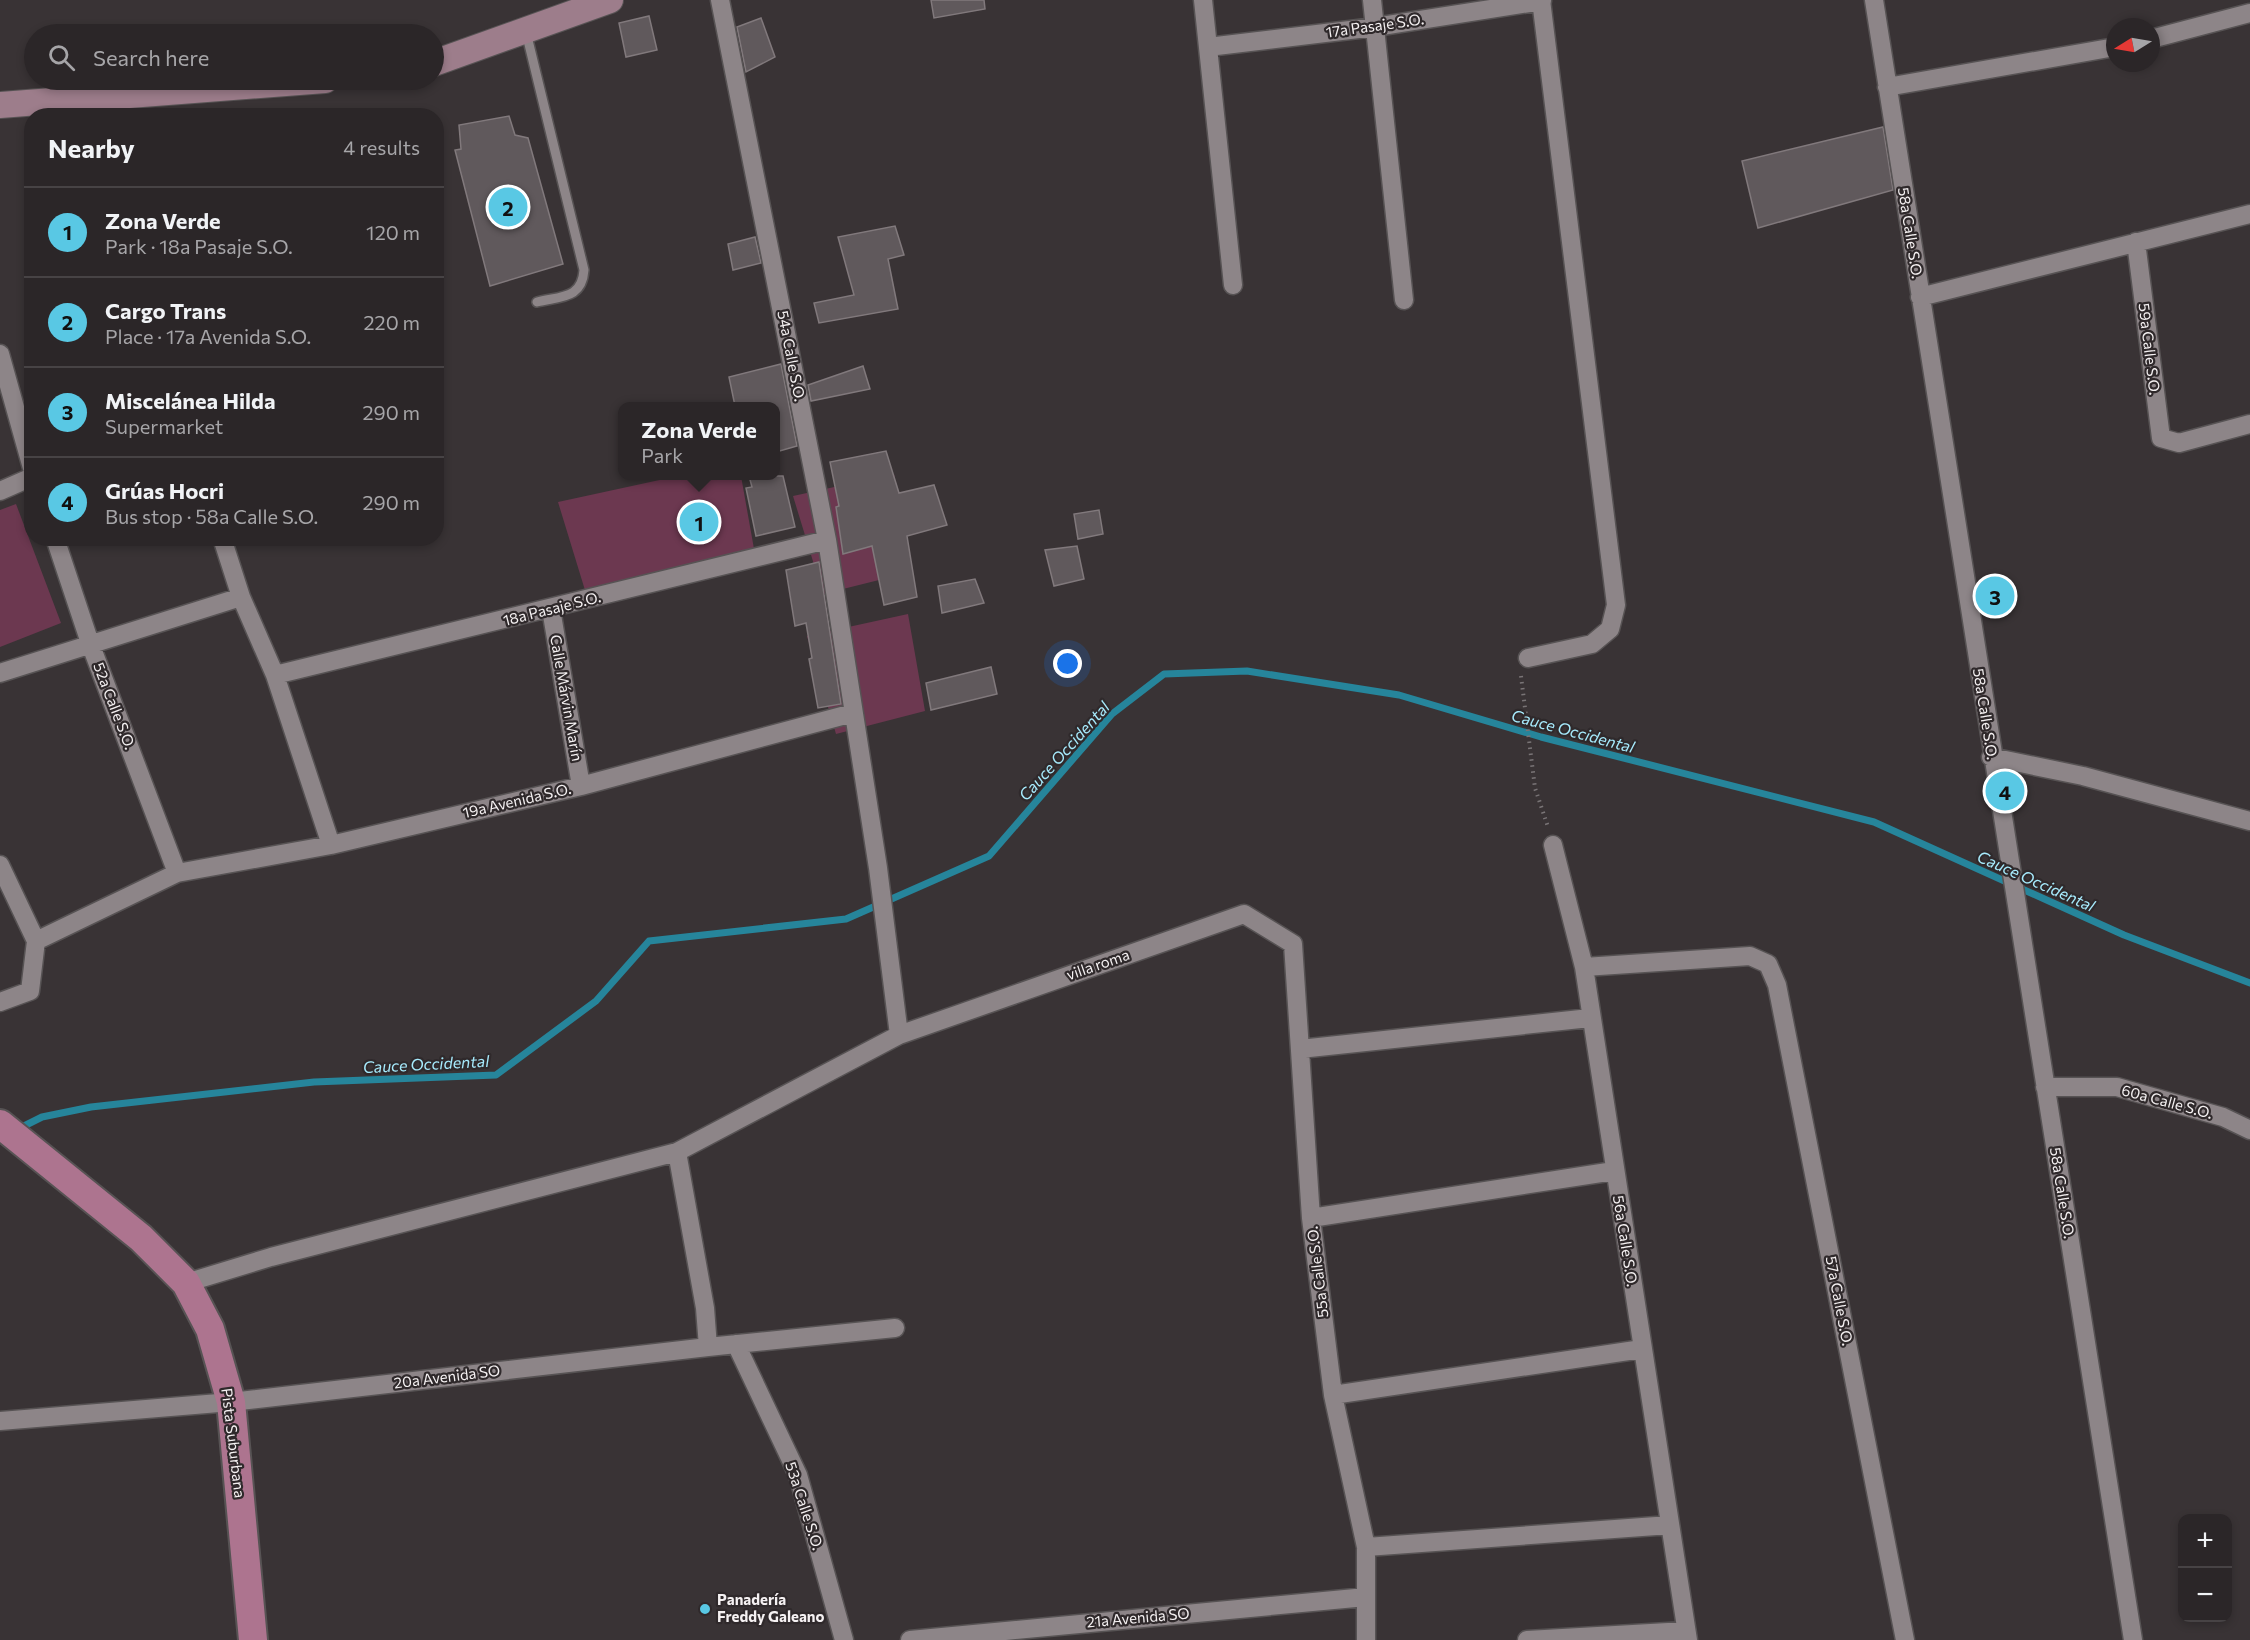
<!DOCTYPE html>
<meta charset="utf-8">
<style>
body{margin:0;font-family:Commissioner,sans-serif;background:#332e30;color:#f1f3f6}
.controls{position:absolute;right:18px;bottom:18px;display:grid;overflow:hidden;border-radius:12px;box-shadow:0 3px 9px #0003}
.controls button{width:54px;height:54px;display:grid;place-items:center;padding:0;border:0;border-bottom:2px solid #474345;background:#2b2628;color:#f1f3f6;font:30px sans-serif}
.compass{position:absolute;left:2106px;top:18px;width:54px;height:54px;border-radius:50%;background:#2b2628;box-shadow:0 3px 9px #0003;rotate:259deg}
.you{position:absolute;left:1068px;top:664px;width:21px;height:21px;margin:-15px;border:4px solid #fff;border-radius:50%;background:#1a73e8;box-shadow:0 0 0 9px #1a73e833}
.badge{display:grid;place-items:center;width:39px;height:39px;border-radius:50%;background:#59c8e4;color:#111;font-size:20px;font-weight:700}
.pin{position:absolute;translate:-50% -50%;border:3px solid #fff;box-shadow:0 2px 6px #0006}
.popup{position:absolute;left:618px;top:402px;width:162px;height:78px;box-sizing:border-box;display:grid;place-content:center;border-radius:12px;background:#2b2628;filter:drop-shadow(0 2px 4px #0005);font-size:20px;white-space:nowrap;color:#a6a5a8}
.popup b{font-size:22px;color:#f1f3f6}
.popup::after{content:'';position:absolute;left:50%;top:100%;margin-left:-12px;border:12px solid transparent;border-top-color:#2b2628}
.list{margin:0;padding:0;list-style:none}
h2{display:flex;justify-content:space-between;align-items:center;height:78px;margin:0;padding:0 24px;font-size:26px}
h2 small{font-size:20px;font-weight:400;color:#a6a5a8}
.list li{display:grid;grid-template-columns:39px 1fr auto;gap:18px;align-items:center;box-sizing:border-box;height:90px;padding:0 24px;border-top:2px solid #474345}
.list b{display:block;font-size:22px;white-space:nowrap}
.list p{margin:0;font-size:20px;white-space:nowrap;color:#a6a5a8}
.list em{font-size:20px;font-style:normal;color:#a6a5a8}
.icon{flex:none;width:33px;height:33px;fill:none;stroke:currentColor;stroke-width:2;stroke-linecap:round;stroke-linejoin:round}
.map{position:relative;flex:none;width:2250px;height:1640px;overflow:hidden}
.search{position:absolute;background:#2b2628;box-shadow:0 3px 9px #0003;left:24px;top:24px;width:420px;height:66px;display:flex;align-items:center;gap:15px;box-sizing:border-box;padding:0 21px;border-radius:33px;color:#a6a5a8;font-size:22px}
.panel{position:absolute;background:#2b2628;box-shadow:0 3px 9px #0003;left:24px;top:108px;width:420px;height:438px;border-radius:24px}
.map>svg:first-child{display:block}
.green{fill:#6c3850}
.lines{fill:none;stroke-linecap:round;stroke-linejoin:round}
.stream{stroke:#26859b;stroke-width:7}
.building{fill:#60595c;stroke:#81797c;stroke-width:1.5}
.lane-casing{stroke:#575354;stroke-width:12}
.street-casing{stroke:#575354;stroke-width:21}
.secondary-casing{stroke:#575354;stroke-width:28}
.primary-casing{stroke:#575354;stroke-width:32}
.path{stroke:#797476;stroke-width:4;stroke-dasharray:1.5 4.5;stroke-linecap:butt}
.lane{stroke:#8d8588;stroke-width:9}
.street{stroke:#8d8588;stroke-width:18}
.secondary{stroke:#9d7d8b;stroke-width:26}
.primary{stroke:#ad748f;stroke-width:28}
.poi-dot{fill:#59c8e4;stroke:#2f292b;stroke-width:2}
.labels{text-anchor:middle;stroke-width:4.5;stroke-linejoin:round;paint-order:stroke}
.street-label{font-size:15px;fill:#f5f1f2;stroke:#2f292b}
.poi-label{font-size:15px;font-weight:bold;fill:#f5f1f2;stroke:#2f292b;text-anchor:start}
.water-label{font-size:16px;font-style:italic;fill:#a7ebfd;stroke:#2f292b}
</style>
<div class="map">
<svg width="2250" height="1640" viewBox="0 0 2250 1640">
<rect width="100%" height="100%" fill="#393335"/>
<path class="green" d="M894,474L911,572L823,594L793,496Z
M678,476H741L756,560L588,600L558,502Z
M16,504L61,623L0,647V510Z
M908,614L925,711L836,734L807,636Z"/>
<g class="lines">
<path class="stream" d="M18,1129L42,1117L91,1107L314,1082L496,1075L596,1001L649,941L846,919L989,856L1112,714L1164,674L1247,671L1399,695L1541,737L1874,822L2124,935L2250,983"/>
</g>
<path class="building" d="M931,0H984L985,9L934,18Z
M649,16L657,50L626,57L619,23Z
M761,18L775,57L746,72L737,27Z
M509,116L515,135L528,138L563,264L490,286L455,150L461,149L459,125Z
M1883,127L1893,190L1758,228L1742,161Z
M895,226L904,255L888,259L898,309L819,323L814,303L854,295L838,237Z
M755,237L761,263L733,270L728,244Z
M781,364L797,446L776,452V406H735L729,377Z
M863,366L870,389L811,401L808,385Z
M886,451L899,493L934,485L947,525L907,536L917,597L884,605L872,546L843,554L836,507L839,506L830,462Z
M749,476H783L795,527L756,536L746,488L752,487Z
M1099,510L1103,534L1078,539L1074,514Z
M1077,546L1084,579L1054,586L1045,550Z
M819,562L841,704L818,708L809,659L812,658L806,623L795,626L786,570Z
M975,579L984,603L942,613L938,586Z
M991,667L997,694L931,710L926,683Z"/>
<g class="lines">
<defs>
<path id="lane" d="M526,32L584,270C582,299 561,296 537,302"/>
<path id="street" d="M720,0L827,540L878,868L899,1035
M1203,0L1233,285
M1372,0L1404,300
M1874,0L2133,1640
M2151,39L2250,13
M1208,47L1375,27L1542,1
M1887,87L2115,47
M107,96L112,116
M2136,242L2161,438L2179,443L2250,424
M1920,297L2250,214
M0,354L32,468
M0,491L32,477
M55,538L90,643L177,873
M222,538L241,597L275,675L331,845
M551,609L581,786
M1528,658L1592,644L1610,629L1616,605L1541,0
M0,673L241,597
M275,675L827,540
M1991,757L2083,776L2250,821
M1553,845L1584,967L1688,1640
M0,865L36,941L30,991L0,1002
M36,941L177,873L331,845L581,786L853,713
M1584,967L1750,956L1768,964L1777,985L1905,1640
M1300,1049L1590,1018
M2045,1087H2117L2223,1117L2250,1130
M677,1152L899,1035L1244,914L1293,944L1311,1218L1333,1395L1366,1547V1640
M1311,1218L1614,1171
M186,1283L271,1257L677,1152L705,1308L708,1347
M736,1344L798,1475L844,1640
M1333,1395L1642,1349
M0,1421L231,1402L708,1347L895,1328
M1366,1547L1670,1525
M910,1640L1366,1597
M1527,1640L1686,1631"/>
<path id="secondary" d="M434,63L610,0
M0,105L325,80"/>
<path id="primary" d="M0,1124L141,1238L186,1283L210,1329L231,1402L253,1640"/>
</defs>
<use href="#lane" class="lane-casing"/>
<use href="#street" class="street-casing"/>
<use href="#secondary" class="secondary-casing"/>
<use href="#primary" class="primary-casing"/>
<path class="path" d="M1521,676L1535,788L1548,827"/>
<use href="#lane" class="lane"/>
<use href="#street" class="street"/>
<use href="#secondary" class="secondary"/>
<use href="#primary" class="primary"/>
</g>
<circle class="poi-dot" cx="705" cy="1609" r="6"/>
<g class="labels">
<g class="street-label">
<text transform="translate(1375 26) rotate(-8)" y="5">17a Pasaje S.O.</text>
<text transform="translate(1910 233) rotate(81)" y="5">58a Calle S.O.</text>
<text transform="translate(2149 349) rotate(83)" y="5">59a Calle S.O.</text>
<text transform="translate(791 356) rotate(79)" y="5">54a Calle S.O.</text>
<text transform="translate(552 609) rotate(-14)" y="5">18a Pasaje S.O.</text>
<text transform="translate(566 698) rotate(80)" y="5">Calle Márvin Marín</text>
<text transform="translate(114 706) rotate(69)" y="5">52a Calle S.O.</text>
<text transform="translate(1985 714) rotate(81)" y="5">58a Calle S.O.</text>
<text transform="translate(517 801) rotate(-13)" y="5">19a Avenida S.O.</text>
<text transform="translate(1098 965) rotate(-19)" y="5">villa roma</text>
<text transform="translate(2167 1102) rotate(15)" y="5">60a Calle S.O.</text>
<text transform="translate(2062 1193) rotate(81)" y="5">58a Calle S.O.</text>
<text transform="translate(1625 1241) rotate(81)" y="5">56a Calle S.O.</text>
<text transform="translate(1318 1272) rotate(-97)" y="5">55a Calle S.O.</text>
<text transform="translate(1839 1301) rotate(79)" y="5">57a Calle S.O.</text>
<text transform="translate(447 1377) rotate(-7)" y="5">20a Avenida SO</text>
<text transform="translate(233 1443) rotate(83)" y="5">Pista Suburbana</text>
<text transform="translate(804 1506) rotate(72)" y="5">53a Calle S.O.</text>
<text transform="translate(1138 1618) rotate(-5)" y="5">21a Avenida SO</text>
</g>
<g class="poi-label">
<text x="717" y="1605">Panadería<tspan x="717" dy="17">Freddy Galeano</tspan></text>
</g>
<g class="water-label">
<text transform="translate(1573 731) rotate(15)" y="6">Cauce Occidental</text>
<text transform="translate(1064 751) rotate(-48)" y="6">Cauce Occidental</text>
<text transform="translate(2036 881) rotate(24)" y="6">Cauce Occidental</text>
<text transform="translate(426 1064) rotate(-3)" y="6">Cauce Occidental</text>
</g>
</g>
</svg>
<div class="controls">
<button>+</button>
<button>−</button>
</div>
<svg class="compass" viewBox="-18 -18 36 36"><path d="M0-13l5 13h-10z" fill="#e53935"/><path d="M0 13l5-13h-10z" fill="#a6a5a8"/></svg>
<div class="you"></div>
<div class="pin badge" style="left:699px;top:522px">1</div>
<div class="popup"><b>Zona Verde</b>Park</div>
<div class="pin badge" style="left:508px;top:207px">2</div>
<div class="pin badge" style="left:1995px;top:596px">3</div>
<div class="pin badge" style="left:2005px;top:791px">4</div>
<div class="search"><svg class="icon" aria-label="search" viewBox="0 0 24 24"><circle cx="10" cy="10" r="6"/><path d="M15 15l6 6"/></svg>Search here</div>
<section class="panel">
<h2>Nearby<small>4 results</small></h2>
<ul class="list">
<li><span class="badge">1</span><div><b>Zona Verde</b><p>Park · 18a Pasaje S.O.</p></div><em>120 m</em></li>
<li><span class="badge">2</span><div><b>Cargo Trans</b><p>Place · 17a Avenida S.O.</p></div><em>220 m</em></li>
<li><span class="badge">3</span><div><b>Miscelánea Hilda</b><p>Supermarket</p></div><em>290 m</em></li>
<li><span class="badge">4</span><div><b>Grúas Hocri</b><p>Bus stop · 58a Calle S.O.</p></div><em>290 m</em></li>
</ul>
</section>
</div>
